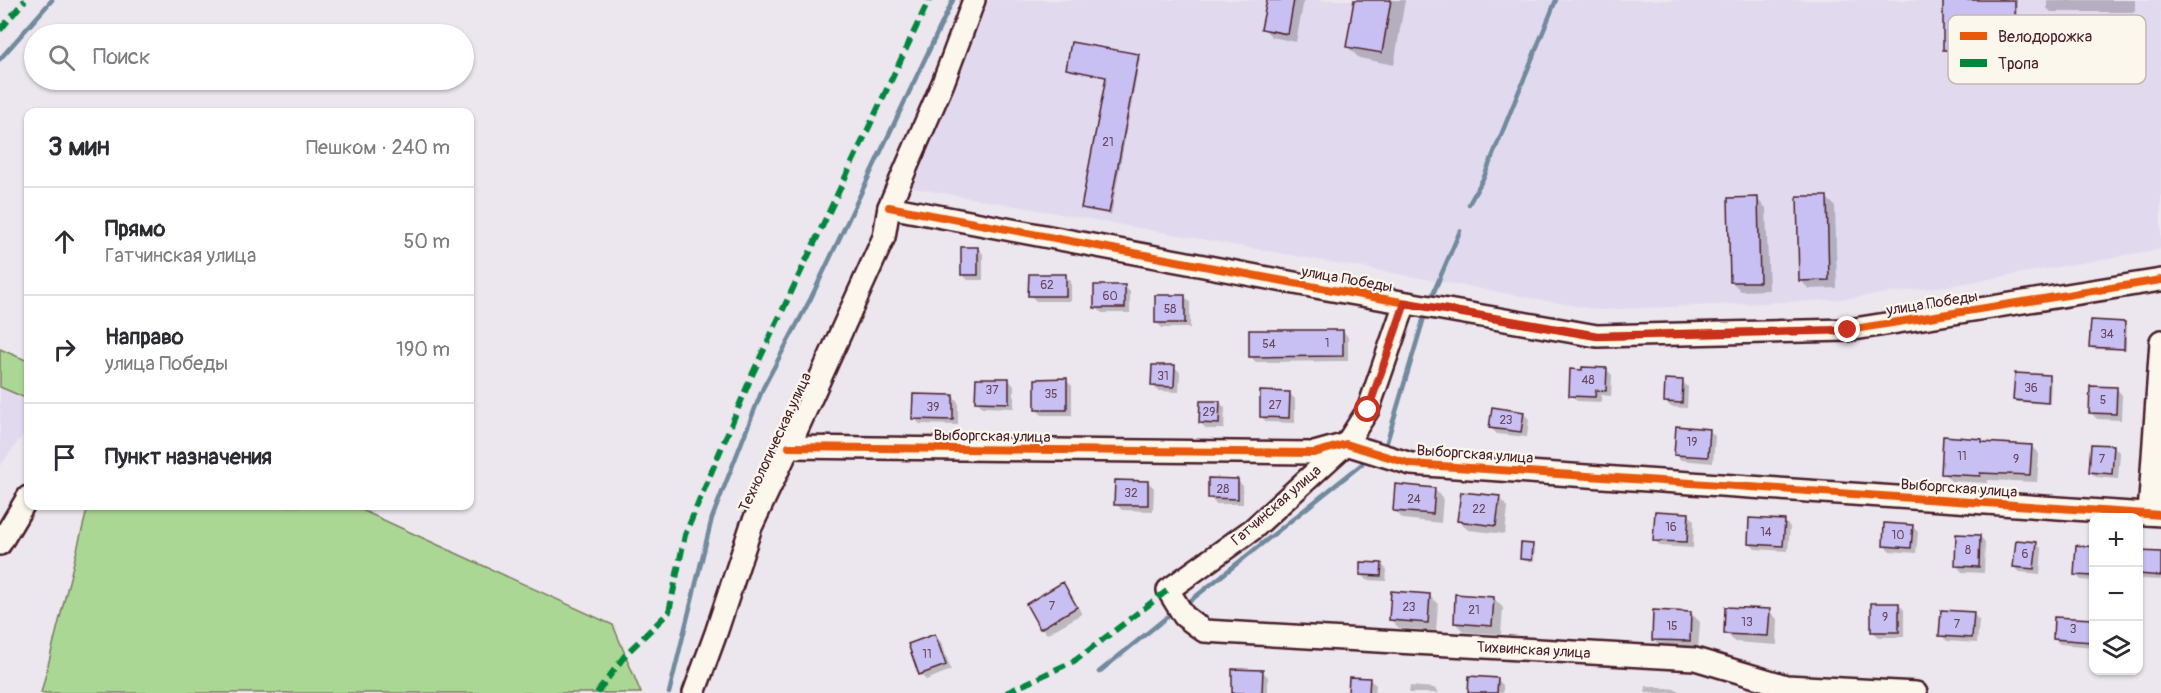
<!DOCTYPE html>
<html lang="ru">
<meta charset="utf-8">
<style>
body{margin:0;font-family:Pangolin,sans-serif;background:#f2f2f3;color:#2b2b33}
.controls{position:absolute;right:18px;bottom:18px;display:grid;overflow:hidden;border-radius:12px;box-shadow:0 2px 4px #0004}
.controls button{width:54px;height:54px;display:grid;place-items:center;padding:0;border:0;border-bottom:2px solid #e1e1e2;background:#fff;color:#2b2b33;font:30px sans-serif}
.stop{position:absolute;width:18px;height:18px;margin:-14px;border:4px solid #c8321e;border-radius:50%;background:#fff}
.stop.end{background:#c8321e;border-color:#fff;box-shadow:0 2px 6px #0008}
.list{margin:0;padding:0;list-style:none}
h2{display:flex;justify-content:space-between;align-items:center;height:78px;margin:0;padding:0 24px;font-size:26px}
h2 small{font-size:20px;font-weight:400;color:#7c7c81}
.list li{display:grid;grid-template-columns:39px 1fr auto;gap:18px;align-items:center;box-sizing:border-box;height:108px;padding:0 24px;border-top:2px solid #e1e1e2}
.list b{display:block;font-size:22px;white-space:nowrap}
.list p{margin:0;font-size:20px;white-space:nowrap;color:#7c7c81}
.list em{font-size:20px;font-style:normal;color:#7c7c81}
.icon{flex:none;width:33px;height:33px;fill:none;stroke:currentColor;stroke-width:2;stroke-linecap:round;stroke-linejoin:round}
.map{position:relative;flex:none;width:2161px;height:693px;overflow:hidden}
.search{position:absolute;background:#fff;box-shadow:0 2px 4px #0004;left:24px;top:24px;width:450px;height:66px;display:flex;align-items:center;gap:15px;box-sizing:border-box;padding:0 21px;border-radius:33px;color:#7c7c81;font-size:22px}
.panel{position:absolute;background:#fff;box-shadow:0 2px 4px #0004;left:24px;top:108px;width:450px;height:402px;border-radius:12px}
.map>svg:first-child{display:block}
.built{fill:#e1daef}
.green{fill:#abd795;stroke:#7a7b60;stroke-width:1.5}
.shadow{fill:#0003}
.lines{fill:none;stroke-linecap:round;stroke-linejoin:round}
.stream{stroke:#708a9e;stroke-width:4.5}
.building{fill:#c8bff2;stroke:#4a1f2b;stroke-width:1.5}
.minor-casing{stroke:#4a1f2b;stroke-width:26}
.minor{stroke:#fbf7ec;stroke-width:21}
.quiet{stroke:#00873e;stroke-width:6;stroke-dasharray:12 6;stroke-linecap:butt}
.cycleway-casing{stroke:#fbf7ec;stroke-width:11}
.cycleway{stroke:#e8590c;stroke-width:8}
.route{stroke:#c8321e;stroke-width:8}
.labels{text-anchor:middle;stroke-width:4.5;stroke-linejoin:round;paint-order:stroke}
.number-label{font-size:12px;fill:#6a475d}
.street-label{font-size:15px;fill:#4a1f2b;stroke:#fbf7ec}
.key{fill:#fbf7ec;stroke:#c6b6b2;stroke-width:1.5}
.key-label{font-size:16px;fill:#4a1f2b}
</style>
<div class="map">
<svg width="2161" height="693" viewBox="0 0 2161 693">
<rect width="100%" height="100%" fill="#ece6ee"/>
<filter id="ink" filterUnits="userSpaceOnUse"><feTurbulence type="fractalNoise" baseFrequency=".0167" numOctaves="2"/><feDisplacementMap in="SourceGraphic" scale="12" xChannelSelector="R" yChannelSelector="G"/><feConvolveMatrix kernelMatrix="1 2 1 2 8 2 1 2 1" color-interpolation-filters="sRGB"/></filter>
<g filter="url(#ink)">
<path class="built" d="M982,0H2161V249L1954,285L1833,300L1599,310L909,187Z
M0,387L28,399V428L0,466Z"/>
<path class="green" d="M0,349L28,361V399L0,387Z
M88,506H353L613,625L641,693H41Z"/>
<path class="shadow" d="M1268,0H1304L1296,42L1272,37L1263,28Z
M1355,0H1405L1394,65L1359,58L1347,46Z
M1945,0H2017V52H1947L1945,49Z
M2047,0H2135V12H2051L2047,8Z
M1138,56L1140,58L1111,215L1085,210L1083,207L1107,78L1070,71L1067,69Z
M1826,197L1835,206L1837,288L1809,289L1800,280Z
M1757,199L1766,208L1769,290L1741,291L1732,282Z
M978,248L983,254V280H968L962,274Z
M1065,276L1071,281V301H1036L1030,295Z
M1124,286L1130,292V313H1102L1096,307Z
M1184,296L1190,302V328H1162L1156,322Z
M2124,323L2127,326L2126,350L2093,349L2091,346Z
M1343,331L1348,337V361L1256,362L1250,356Z
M1174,367L1180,372L1179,392L1158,391L1153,386Z
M1606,369L1612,375L1611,396L1601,395V402L1577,401L1571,395Z
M2049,377L2051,379L2050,404L2018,402L2015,400Z
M1009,380L1014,386V408L982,407L977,401Z
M1066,380L1072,386V415H1042L1037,410Z
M1682,381L1688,387L1687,408L1671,407L1665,401Z
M2117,389L2122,395L2121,420L2097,419L2091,413Z
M1289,393L1295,399V423L1267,422L1261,417Z
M953,396L958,402V425L920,424L914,418Z
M1219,402L1225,408L1224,429H1206L1201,423Z
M1523,413L1529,419L1527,437L1497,434L1491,428Z
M1709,430L1715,436L1713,463L1681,460L1675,454Z
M1982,440L1985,444L2031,446L2039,454L2037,482L1988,480L1987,483L1951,481L1943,473Z
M2114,447L2120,453L2118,479L2096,477L2090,472Z
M1237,480L1243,486V504H1216L1210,498Z
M1148,482L1154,488L1153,511L1122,510L1116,504Z
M1434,489L1443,498L1441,523L1403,519L1394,510Z
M1499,498L1508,507L1505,534L1468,530L1459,521Z
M1688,514L1694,520L1693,548L1660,546L1655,540Z
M1784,521L1790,527L1788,551L1755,549L1749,543Z
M1912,526L1918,532L1916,553L1890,551L1884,545Z
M1980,536L1985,542L1984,573L1962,572L1957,566Z
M2036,543L2042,549L2040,574L2020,572L2014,567Z
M1532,546L1535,548L1534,561H1524L1521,558Z
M2094,548V581L2081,580L2075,574Z
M2138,552L2161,554V580L2141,579L2138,576Z
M1381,564L1387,570L1386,581L1367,580L1361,574Z
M1062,584L1068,590L1082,614L1047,634L1042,628L1028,604Z
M1429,595L1438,604L1436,631L1399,628L1390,619Z
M1494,598L1503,608L1501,634L1464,632L1455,623Z
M1899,604L1904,610V637H1878L1873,631Z
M1769,611L1778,620L1777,645L1735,642L1726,633Z
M1691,613L1700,622L1698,650L1662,648L1653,639Z
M1973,614L1979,620L1977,643L1947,641L1941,635Z
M2093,621L2094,647L2060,644L2054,639Z
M935,636L941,642L951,670L926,680L920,674Z
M1262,671L1268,677V693H1233Z
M1497,679L1503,685V693H1469Z
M1370,680L1376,685L1375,693H1349Z
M1410,686L1434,688L1439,693H1409Z
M1646,686L1676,689L1681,693H1645Z"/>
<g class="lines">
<path class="stream" d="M0,59L52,0
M1469,204L1484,177L1556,0
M1432,296L1460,231
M1386,445L1425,314
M1190,601L1362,464
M1099,672L1172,613
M669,693L712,518L763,388L811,298L953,0"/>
</g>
<path class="building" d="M1267,0H1294L1288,34L1261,29Z
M1354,0H1391L1382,53L1346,47Z
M1943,0H2015V50H1943Z
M1071,42L1139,54L1109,213L1081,208L1106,77L1066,69Z
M1797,196H1827L1829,280L1799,281Z
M1758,197L1760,282H1730L1728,198Z
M961,247H978V275H961Z
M1029,274H1066V296H1028Z
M1094,285H1125V308H1094Z
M1155,295H1185V323H1155Z
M2091,320L2125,322L2124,349L2089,347Z
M1249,330H1343V356L1249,357Z
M1152,365H1175L1174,387L1151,386Z
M1582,367L1607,368L1606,391L1596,390L1595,397L1569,396L1570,369L1582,370Z
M2015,373L2049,375L2048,403L2013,400Z
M976,378H1009V403L975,402Z
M1067,378V410H1035V379Z
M1665,379L1683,380L1682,403L1664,402Z
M2090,386L2117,387L2116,414L2089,413Z
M1260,391L1290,392L1289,418L1260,417Z
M913,394L953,395V420L912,419Z
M1200,401H1220L1219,424L1199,423Z
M1492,407L1524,412L1521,432L1489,428Z
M1676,426L1710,429L1708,457L1674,455Z
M1943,436L1982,439V442L2032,445L2030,475L1980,473V476L1941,474Z
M2091,444L2114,445L2112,474L2089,472Z
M1208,478L1238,479V499L1208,498Z
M1115,480L1148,481V505H1114Z
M1395,484L1435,488L1433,514L1393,511Z
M1461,492L1500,496L1496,526L1457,521Z
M1655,511L1689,513L1687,542L1653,541Z
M1749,518L1785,520L1783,546L1748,544Z
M1884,523L1913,525L1911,548L1883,546Z
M1956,534L1980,535L1979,567L1955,566Z
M2016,540L2037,542L2034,569L2013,567Z
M1521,543L1533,544L1532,560L1520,559Z
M2076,545L2094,547V576L2074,575Z
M2139,551L2161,552V576L2139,574Z
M1360,562L1382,563L1381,576L1360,575Z
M1063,582L1077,607L1040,629L1026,604Z
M1391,591L1430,594L1428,623L1389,620Z
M1455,594L1494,597L1492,626L1454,623Z
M1871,603H1899V632H1871Z
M1725,607L1770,609L1768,636L1724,634Z
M1653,610L1691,612L1690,641L1652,640Z
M1941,610L1974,612L1972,638L1939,636Z
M2054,617L2093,619L2092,642L2053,639Z
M935,634L946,665L919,675L908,644Z
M1232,669L1263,670L1262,693H1232Z
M1469,676L1498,678L1497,693H1468Z
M1349,677L1370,678L1369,693H1348Z"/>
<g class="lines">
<defs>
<g id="minor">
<path d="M889,207L1321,288L1597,336L1848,330L2161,280"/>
<path id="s1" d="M1405,303L1368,410L1346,444L1253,529L1168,590L1184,616L1204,631L1695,659L1786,686L1916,693"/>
<path d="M789,447L1314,453L1346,444L1411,464L2161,515"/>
<path d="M2149,514L2161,341"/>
<path d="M0,544L28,497"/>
<path d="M694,693L716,633L751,527L789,447L884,237L889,207L943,83L974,0"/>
</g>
</defs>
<use href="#minor" class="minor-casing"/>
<use href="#minor" class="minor"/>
<path class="quiet" d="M0,30L25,0
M597,693L626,654L669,612L685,535L752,375L929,0
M1006,693L1076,660L1168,590"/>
<defs>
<path id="cycleway" d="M889,207L1321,288L1597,336L1848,330L2161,280
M789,447L1314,453L1346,444L1411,464L2161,515"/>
</defs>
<use href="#cycleway" class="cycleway-casing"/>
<use href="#cycleway" class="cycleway"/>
</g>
</g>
<g class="lines" filter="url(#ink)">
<path class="route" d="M1368,410L1405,303L1597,336L1848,330"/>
</g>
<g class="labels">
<g class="number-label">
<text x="1108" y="146">21</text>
<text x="1047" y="289">62</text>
<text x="1110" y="300">60</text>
<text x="1170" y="313">58</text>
<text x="2107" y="338">34</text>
<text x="1327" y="347">1</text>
<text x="1269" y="348">54</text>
<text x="1163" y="380">31</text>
<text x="1588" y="384">48</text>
<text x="2031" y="392">36</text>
<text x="992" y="394">37</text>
<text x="1051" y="398">35</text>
<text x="2103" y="404">5</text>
<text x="1275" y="409">27</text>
<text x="933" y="411">39</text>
<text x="1209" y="416">29</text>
<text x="1506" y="424">23</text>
<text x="1692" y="446">19</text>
<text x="1962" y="460">11</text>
<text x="2016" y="463">9</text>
<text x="2102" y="463">7</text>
<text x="1223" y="493">28</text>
<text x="1131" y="497">32</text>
<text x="1414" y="503">24</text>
<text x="1479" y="513">22</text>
<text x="1671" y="531">16</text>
<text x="1766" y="536">14</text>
<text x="1898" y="539">10</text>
<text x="1968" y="554">8</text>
<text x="2025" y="558">6</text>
<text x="1052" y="610">7</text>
<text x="1409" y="611">23</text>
<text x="1474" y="614">21</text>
<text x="1885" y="621">9</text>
<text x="1747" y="626">13</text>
<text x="1957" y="628">7</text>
<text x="1672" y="630">15</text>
<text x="2073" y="633">3</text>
<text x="927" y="658">11</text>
</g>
<g class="street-label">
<text transform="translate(1347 279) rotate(10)" y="5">улица Победы</text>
<text transform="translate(1932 303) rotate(-9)" y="5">улица Победы</text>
<text transform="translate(992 436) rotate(1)" y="5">Выборгская улица</text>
<text transform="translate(775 442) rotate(-65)" y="5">Технологическая улица</text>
<text transform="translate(1475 454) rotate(4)" y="5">Выборгская улица</text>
<text transform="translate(1959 488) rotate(4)" y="5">Выборгская улица</text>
<text transform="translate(1276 505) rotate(-41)" y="5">Гатчинская улица</text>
<text dy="5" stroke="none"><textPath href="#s1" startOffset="770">Тихвинская улица</textPath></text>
</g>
</g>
<rect x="1948" y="15" width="198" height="69" rx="9" class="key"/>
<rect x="1960" y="32" width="27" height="8" fill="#e8590c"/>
<rect x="1960" y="59" width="27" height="8" fill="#00873e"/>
<g class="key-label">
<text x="1998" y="42">Велодорожка</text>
<text x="1998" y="69">Тропа</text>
</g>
</svg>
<div class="controls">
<button>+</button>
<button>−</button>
<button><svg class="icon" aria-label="layers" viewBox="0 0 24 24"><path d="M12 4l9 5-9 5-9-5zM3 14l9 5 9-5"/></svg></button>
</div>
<div class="stop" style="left:1368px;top:410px"></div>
<div class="stop end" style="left:1848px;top:330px"></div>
<div class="search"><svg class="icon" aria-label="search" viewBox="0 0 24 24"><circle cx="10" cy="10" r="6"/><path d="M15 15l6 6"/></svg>Поиск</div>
<section class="panel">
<h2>3 мин<small>Пешком · 240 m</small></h2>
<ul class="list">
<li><svg class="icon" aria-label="ahead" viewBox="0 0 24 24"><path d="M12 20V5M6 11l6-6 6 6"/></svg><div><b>Прямо</b><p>Гатчинская улица</p></div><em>50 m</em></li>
<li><svg class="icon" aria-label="right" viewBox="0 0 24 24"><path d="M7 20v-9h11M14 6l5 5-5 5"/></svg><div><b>Направо</b><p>улица Победы</p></div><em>190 m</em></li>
<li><svg class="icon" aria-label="arrive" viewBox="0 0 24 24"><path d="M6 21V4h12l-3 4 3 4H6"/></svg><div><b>Пункт назначения</b></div></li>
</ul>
</section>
</div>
